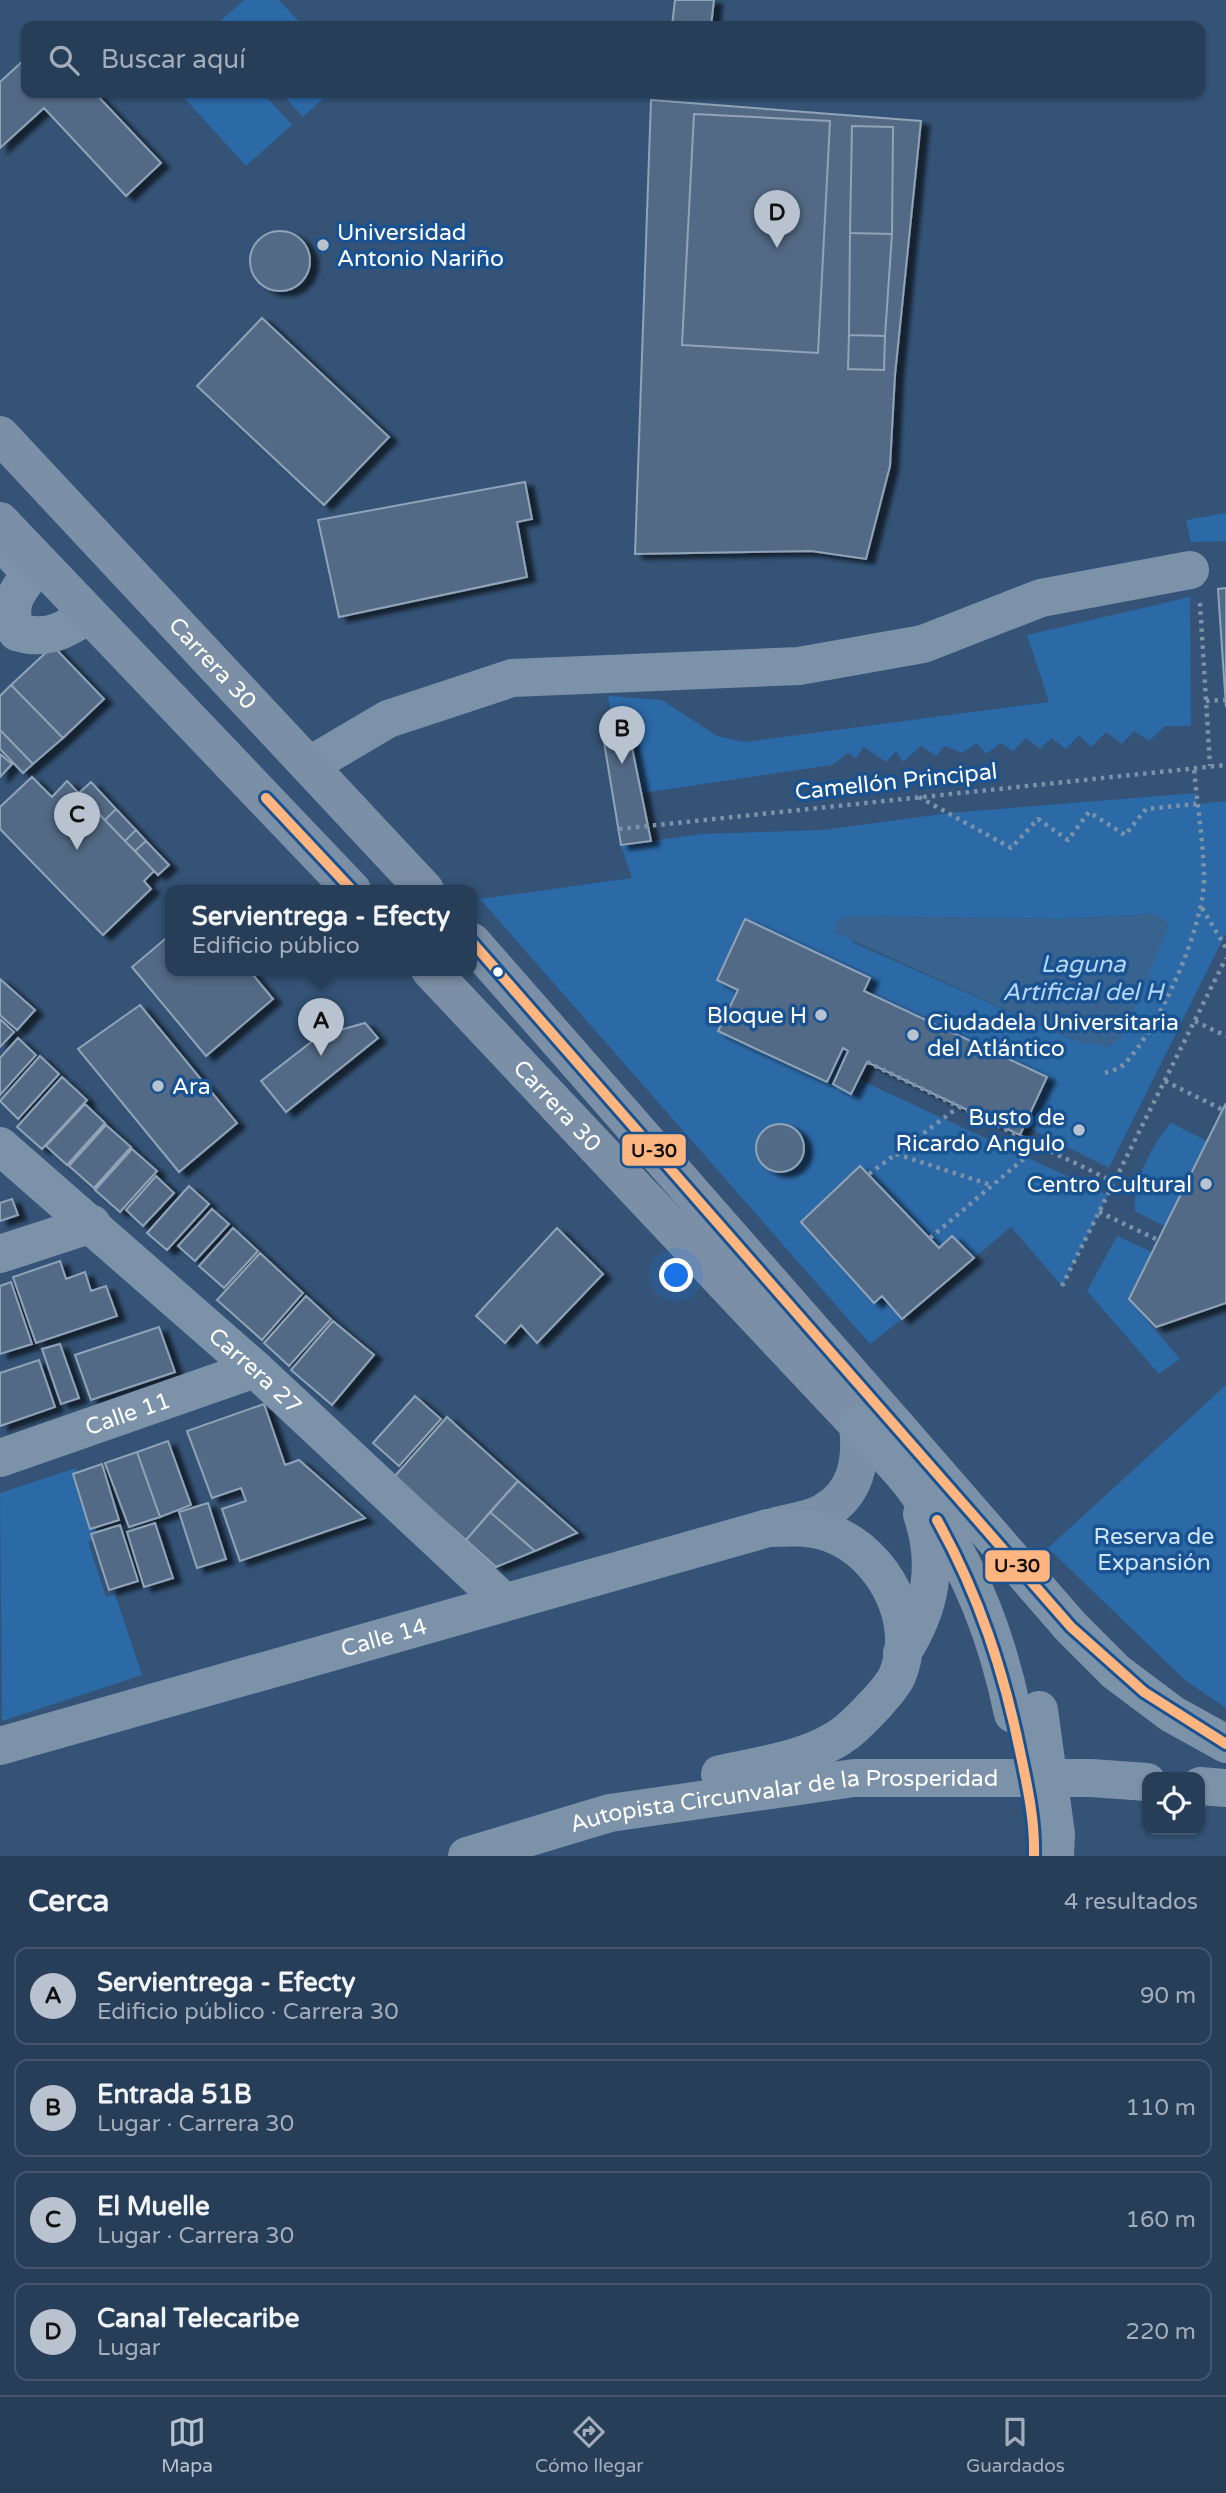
<!DOCTYPE html>
<html lang="es">
<meta charset="utf-8">
<style>
body{margin:0;font-family:"Varela Round",sans-serif;background:#2f455e;color:#f1f3f6}
.controls{position:absolute;right:21px;bottom:21px;display:grid;overflow:hidden;border-radius:14px;box-shadow:0 2px 5px #0004}
.controls button{width:63px;height:63px;display:grid;place-items:center;padding:0;border:0;border-bottom:2px solid #43576e;background:#273e58;color:#f1f3f6;font:35px sans-serif}
.you{position:absolute;left:677px;top:1276px;width:24px;height:24px;margin:-18px;border:5px solid #fff;border-radius:50%;background:#1a73e8;box-shadow:0 0 0 10px #1a73e833}
.badge{display:grid;place-items:center;width:46px;height:46px;border-radius:50%;background:#b8c3cf;color:#111;font-size:23px;font-weight:700}
.pin{position:absolute;translate:-50% -58px;filter:drop-shadow(0 2px 4px #0008)}
.pin::after{content:'';position:absolute;top:37px;width:24px;height:21px;background:inherit;clip-path:polygon(0 0,100% 0,50% 100%)}
.popup{position:absolute;left:165px;top:885px;width:312px;height:91px;box-sizing:border-box;display:grid;place-content:center;border-radius:14px;background:#273e58;filter:drop-shadow(0 2px 5px #0005);font-size:23px;white-space:nowrap;color:#a4aeba}
.popup b{font-size:26px;color:#f1f3f6}
.popup::after{content:'';position:absolute;left:50%;top:100%;margin-left:-14px;border:14px solid transparent;border-top-color:#273e58}
.list{margin:0;padding:0;list-style:none}
h2{display:flex;justify-content:space-between;align-items:center;height:91px;margin:0;padding:0 28px;font-size:30px}
h2 small{font-size:23px;font-weight:400;color:#a4aeba}
.list li{display:grid;grid-template-columns:46px 1fr auto;gap:21px;align-items:center;box-sizing:border-box;height:98px;margin:0 14px 14px;padding:0 14px;border:2px solid #43576e;border-radius:14px}
.list b{display:block;font-size:26px;white-space:nowrap}
.list p{margin:0;font-size:23px;white-space:nowrap;color:#a4aeba}
.list em{font-size:23px;font-style:normal;color:#a4aeba}
.icon{flex:none;width:38px;height:38px;fill:none;stroke:currentColor;stroke-width:2;stroke-linecap:round;stroke-linejoin:round}
.map{position:relative;flex:none;width:1226px;height:1856px;overflow:hidden}
.search{position:absolute;background:#273e58;box-shadow:0 2px 5px #0004;left:21px;right:21px;top:21px;height:77px;display:flex;align-items:center;gap:18px;box-sizing:border-box;padding:0 24px;border-radius:14px;color:#a4aeba;font-size:26px}
.sheet{height:539px;background:#273e58}
nav{display:flex;justify-content:space-around;align-items:center;box-sizing:border-box;height:98px;border-top:2px solid #43576e;background:#273e58;font-size:19px;color:#a4aeba}
nav a{display:grid;justify-items:center;gap:4px}
nav .on{color:#b8c3cf}
.map>svg:first-child{display:block}
.green{fill:#2c69a7;fill-rule:evenodd}
.water{fill:#39638f}
.building{fill:#526b86;stroke:#90a3b7;stroke-width:2;filter:url(#shadow)}
.lines{fill:none;stroke-linecap:round;stroke-linejoin:round}
.path{stroke:#7b92a9;stroke-width:4.5;stroke-dasharray:3.5 5;stroke-linecap:butt}
.minor{stroke:#7b92a9;stroke-width:38}
.major{stroke:#7b8fa7;stroke-width:38}
.highway{stroke:#7c92a9;stroke-width:38}
.highway-bridge{stroke:#7c92a9;stroke-width:38}
.bus-1-casing{stroke:#195291;stroke-width:16}
.bus-1{stroke:#ffb580;stroke-width:10}
.poi-dot{fill:#b8c3cf;stroke:#195291;stroke-width:2.5}
.bus-dot{fill:#fff;stroke:#195291;stroke-width:2.5}
.labels{text-anchor:middle;stroke-width:7;stroke-linejoin:round;paint-order:stroke}
.poi-label{font-size:23px;fill:#fff;stroke:#195291;text-anchor:start}
.street-label{font-size:23px;fill:#fff;stroke:#195291}
.park-label{font-size:23px;fill:#cde4fb;stroke:#195291}
.water-label{font-size:24px;font-style:italic;fill:#b3d5f6;stroke:#195291}
.line-badge{stroke:#195291;stroke-width:2.5}
.pale-badge-label{font-size:19px;text-anchor:middle;font-weight:bold;fill:#111}
</style>
<div class="map">
<svg width="1226" height="1856" viewBox="0 0 1226 1856">
<defs>
<filter id="shadow"><feDropShadow dx="8" dy="4.5" stdDeviation="2" flood-color="#0009"/></filter>
</defs>
<rect width="100%" height="100%" fill="#345376"/>
<path class="green" d="M244,0H279L303,26H220L218,23Z
M180,93H263L292,125L246,166Z
M281,93H329L303,117Z
M1226,513V541L1191,542L1186,520Z
M1190,597L1191,726H1165L1149,741L1134,731L1122,744L1106,732L1091,747L1079,735L1066,749L1051,738L1040,749L1026,738L1013,751L1001,743L986,754L977,743L962,753L945,746L936,756L921,746L903,762L896,751L886,762L864,747L856,758L848,753L832,765L642,793L629,734H615L608,696L662,700L717,736L745,742L1049,702L1027,635Z
M1196,793L1197,804L1226,801V933L1109,1168L1025,1126L1047,1076L864,991L870,978L746,920L738,990L719,1031L827,1082L843,1048L848,1051L833,1085L851,1094L858,1079L1108,1195L1062,1286L1011,1227L974,1258L953,1236L939,1248L860,1166L801,1222L873,1303L882,1296L902,1319L870,1344L480,899L632,878L621,845L702,834L823,830L949,813ZM1156,914L1078,1042L854,943L837,920L853,916L1060,919Z
M1171,1123L1207,1141L1166,1227L1135,1211C1132,1182 1152,1145 1171,1123Z
M1117,1236L1152,1252L1129,1299L1180,1359L1159,1374L1087,1291Z
M1226,1385V1708L1186,1681L1048,1548Z
M76,1468L99,1538L88,1542L106,1597L115,1594L142,1675L2,1721L0,1493Z"/>
<path class="water" d="M1157,914L1169,925L1124,1035L1109,1047L1078,1042L834,932L837,920L853,916L1060,919Z"/>
<path class="building" d="M675,0H714L711,26H672Z
M26,58V93H95L161,163L126,196L44,108L0,148V82Z
M651,100L921,121L895,375L890,466L866,559L811,551L635,554Z
M694,114L830,121L818,353L682,345Z
M852,126L893,127L892,234L850,233Z
M250 261a30 30 0 1 1 60 0a30 30 0 1 1-60 0Z
M850,233L892,234L885,336L849,335Z
M262,318L389,437L324,505L197,386Z
M849,335L885,336L884,370L848,369Z
M525,482L532,519L517,522L527,577L339,617L318,520Z
M1226,588V707L1218,589Z
M53,646L104,699L63,738L11,685Z
M11,685L63,738L33,764L0,730V696Z
M0,730L33,764L23,773L0,749Z
M629,733L651,841L621,845L603,736Z
M0,754L12,764L0,777Z
M32,777L52,797L67,781L154,871L144,881L151,889L103,935L0,829V807Z
M91,782L116,809L105,820L79,793Z
M116,809L136,830L125,841L105,820Z
M136,830L146,841L135,851L125,841Z
M146,841L169,865L158,875L135,851Z
M745,919L870,978L864,991L1047,1077L1020,1135L867,1062L851,1094L833,1084L848,1051L843,1048L827,1082L718,1031L738,990L717,980Z
M170,935V970H249L273,999L206,1056L132,967Z
M0,979L35,1010L17,1030L0,1015Z
M140,1005L237,1123L179,1172L78,1049Z
M0,1019L14,1032L0,1047Z
M365,1023L378,1038L286,1112L261,1081L319,1036Z
M18,1038L36,1055L0,1095V1058Z
M40,1056L59,1074L18,1119L0,1101Z
M62,1077L87,1100L42,1149L17,1127Z
M1226,1103V1303L1156,1327L1129,1299Z
M85,1104L105,1123L67,1165L46,1146Z
M756 1148a24 24 0 1 1 48 0a24 24 0 1 1-48 0Z
M106,1125L131,1147L94,1188L69,1166Z
M132,1149L157,1171L120,1212L95,1190Z
M860,1166L939,1248L952,1236L974,1258L902,1319L882,1296L874,1303L801,1222Z
M156,1176L174,1193L143,1226L126,1210Z
M189,1186L209,1204L167,1250L147,1233Z
M12,1199L18,1215L0,1221V1203Z
M212,1209L229,1224L195,1261L178,1246Z
M233,1228L258,1251L224,1288L199,1266Z
M557,1228L603,1274L537,1343L521,1325L505,1343L476,1316Z
M260,1253L303,1293L262,1340L217,1300Z
M60,1261L66,1279L85,1272L91,1291L106,1286L117,1316L36,1343L13,1277Z
M11,1282L32,1344L0,1354V1286Z
M306,1296L331,1319L289,1366L264,1343Z
M333,1321L374,1355L332,1405L291,1370Z
M159,1327L175,1372L91,1400L75,1355Z
M60,1344L79,1398L61,1404L42,1349Z
M39,1360L55,1407L0,1426V1373Z
M415,1396L441,1419L399,1466L373,1443Z
M264,1404L285,1465L299,1460L365,1518L240,1561L222,1509L246,1501L241,1488L212,1498L187,1431Z
M447,1417L518,1481L466,1540L394,1477Z
M168,1441L191,1505L160,1517L137,1452Z
M137,1452L160,1517L129,1527L105,1463Z
M102,1464L119,1520L90,1529L73,1474Z
M518,1481L577,1533L535,1551L490,1512Z
M208,1503L226,1559L197,1568L179,1512Z
M490,1512L535,1551L496,1567L466,1540Z
M155,1523L173,1578L144,1587L127,1532Z
M120,1525L138,1581L109,1590L91,1534Z"/>
<g class="lines">
<path class="path" d="M1200,603L1210,766
M1206,701L1225,700
M919,797L1011,848L1038,819L1068,840L1089,812L1125,835L1146,809L1196,804
M619,829L1226,765
M1202,908L1226,948
M1195,1021L1226,1036
M867,1062L1114,1182
M1105,1073C1111,1071 1119,1069 1124,1064C1159,1029 1206,924 1204,874C1203,839 1197,803 1194,768
M1165,1081L1223,1110
M896,1154L991,1185
M869,1174L960,1106
M1099,1212L1158,1240
M930,1238L1040,1145
M1062,1286L1226,958"/>
<g class="minor">
<path d="M0,540L31,574C15,593 6,607 17,632"/>
<path d="M17,632C46,641 64,631 88,615"/>
<path d="M310,765L388,719L512,678L799,666L923,644L1041,598L1190,570"/>
<path id="s1" d="M0,1146L255,1369L504,1602"/>
<path d="M0,1254L92,1224"/>
<path id="s2" d="M0,1458L255,1369"/>
<path id="s3" d="M0,1746L768,1528"/>
</g>
<g class="major">
<path id="s4" d="M0,435L425,890"/>
<path d="M0,521L352,890"/>
<path d="M472,942L896,1426"/>
<path id="s5" d="M430,970L858,1425C862,1460 857,1493 824,1512C811,1520 791,1522 776,1526"/>
</g>
<g class="highway">
<path d="M858,1425C876,1445 896,1464 912,1485C965,1553 996,1630 1013,1714"/>
<path d="M896,1426L1071,1627L1116,1672L1172,1714L1226,1744"/>
<path d="M902,1653C931,1608 939,1565 922,1514"/>
<path d="M720,1774C762,1765 812,1759 847,1732C860,1721 890,1691 897,1676C920,1622 884,1554 832,1534C811,1526 790,1527 768,1528"/>
<path d="M1200,1786L1226,1788"/>
<path id="s6" d="M467,1856L610,1813L854,1778H1091L1147,1782"/>
</g>
<path class="highway-bridge" d="M1039,1710L1056,1834L1055,1856"/>
<defs>
<path id="bus-1" d="M266,798L352,890
M472,942L1071,1627L1144,1692L1226,1744
M937,1520C979,1595 1004,1672 1021,1756C1028,1789 1035,1822 1034,1856"/>
</defs>
<use href="#bus-1" class="bus-1-casing"/>
<use href="#bus-1" class="bus-1"/>
</g>
<g class="poi-dot">
<circle cx="323" cy="245" r="7"/>
<circle cx="821" cy="1015" r="7"/>
<circle cx="913" cy="1035" r="7"/>
<circle cx="158" cy="1086" r="7"/>
<circle cx="1079" cy="1130" r="7"/>
<circle cx="1206" cy="1184" r="7"/>
</g>
<circle class="bus-dot" cx="498" cy="972" r="6"/>
<g class="labels">
<g class="poi-label">
<text x="337" y="240">Universidad<tspan x="337" dy="26">Antonio Nariño</tspan></text>
<text x="807" y="1023" text-anchor="end">Bloque H</text>
<text x="927" y="1030">Ciudadela Universitaria<tspan x="927" dy="26">del Atlántico</tspan></text>
<text x="172" y="1094">Ara</text>
<text x="1065" y="1125" text-anchor="end">Busto de<tspan x="1065" dy="26">Ricardo Angulo</tspan></text>
<text x="1192" y="1192" text-anchor="end">Centro Cultural</text>
</g>
<g class="street-label">
<text dy="8" stroke="none"><textPath href="#s4" startOffset="312">Carrera 30</textPath></text>
<text transform="translate(896 781) rotate(-6)" y="8">Camellón Principal</text>
<text dy="8" stroke="none"><textPath href="#s5" startOffset="186">Carrera 30</textPath></text>
<text dy="8" stroke="none"><textPath href="#s1" startOffset="340">Carrera 27</textPath></text>
<text dy="8" stroke="none"><textPath href="#s2" startOffset="135">Calle 11</textPath></text>
<text dy="8" stroke="none"><textPath href="#s3" startOffset="399">Calle 14</textPath></text>
<text dy="8" stroke="none"><textPath href="#s6" startOffset="324">Autopista Circunvalar de la Prosperidad</textPath></text>
</g>
<g class="park-label">
<text x="1154" y="1544">Reserva de<tspan x="1154" dy="26">Expansión</tspan></text>
</g>
<g class="water-label">
<text x="1083" y="972">Laguna<tspan x="1083" dy="28">Artificial del H</tspan></text>
</g>
</g>
<g class="line-badge">
<rect x="621" y="1133" width="66" height="34" rx="7" fill="#ffb580"/>
<rect x="984" y="1549" width="67" height="34" rx="7" fill="#ffb580"/>
</g>
<g class="pale-badge-label">
<text x="654" y="1157">U-30</text>
<text x="1017" y="1572">U-30</text>
</g>
</svg>
<div class="controls">
<button><svg class="icon" aria-label="locate" viewBox="0 0 24 24"><circle cx="12" cy="12" r="6"/><path d="M12 2v4M12 18v4M2 12h4M18 12h4"/></svg></button>
</div>
<div class="you"></div>
<div class="pin badge" style="left:321px;top:1056px">A</div>
<div class="popup"><b>Servientrega - Efecty</b>Edificio público</div>
<div class="pin badge" style="left:622px;top:764px">B</div>
<div class="pin badge" style="left:77px;top:850px">C</div>
<div class="pin badge" style="left:777px;top:248px">D</div>
<div class="search"><svg class="icon" aria-label="search" viewBox="0 0 24 24"><circle cx="10" cy="10" r="6"/><path d="M15 15l6 6"/></svg>Buscar aquí</div>
</div>
<section class="sheet">
<h2>Cerca<small>4 resultados</small></h2>
<ul class="list">
<li><span class="badge">A</span><div><b>Servientrega - Efecty</b><p>Edificio público · Carrera 30</p></div><em>90 m</em></li>
<li><span class="badge">B</span><div><b>Entrada 51B</b><p>Lugar · Carrera 30</p></div><em>110 m</em></li>
<li><span class="badge">C</span><div><b>El Muelle</b><p>Lugar · Carrera 30</p></div><em>160 m</em></li>
<li><span class="badge">D</span><div><b>Canal Telecaribe</b><p>Lugar</p></div><em>220 m</em></li>
</ul>
</section>
<nav>
<a class="on"><svg class="icon" aria-label="map" viewBox="0 0 24 24"><path d="M3 6l6-2 6 2 6-2v14l-6 2-6-2-6 2zM9 4v14M15 6v14"/></svg>Mapa</a>
<a><svg class="icon" aria-label="directions" viewBox="0 0 24 24"><path d="M12 3l9 9-9 9-9-9zM9 14v-3h6M13 9l2 2-2 2"/></svg>Cómo llegar</a>
<a><svg class="icon" aria-label="saved" viewBox="0 0 24 24"><path d="M7 4h10v16l-5-4-5 4z"/></svg>Guardados</a>
</nav>
